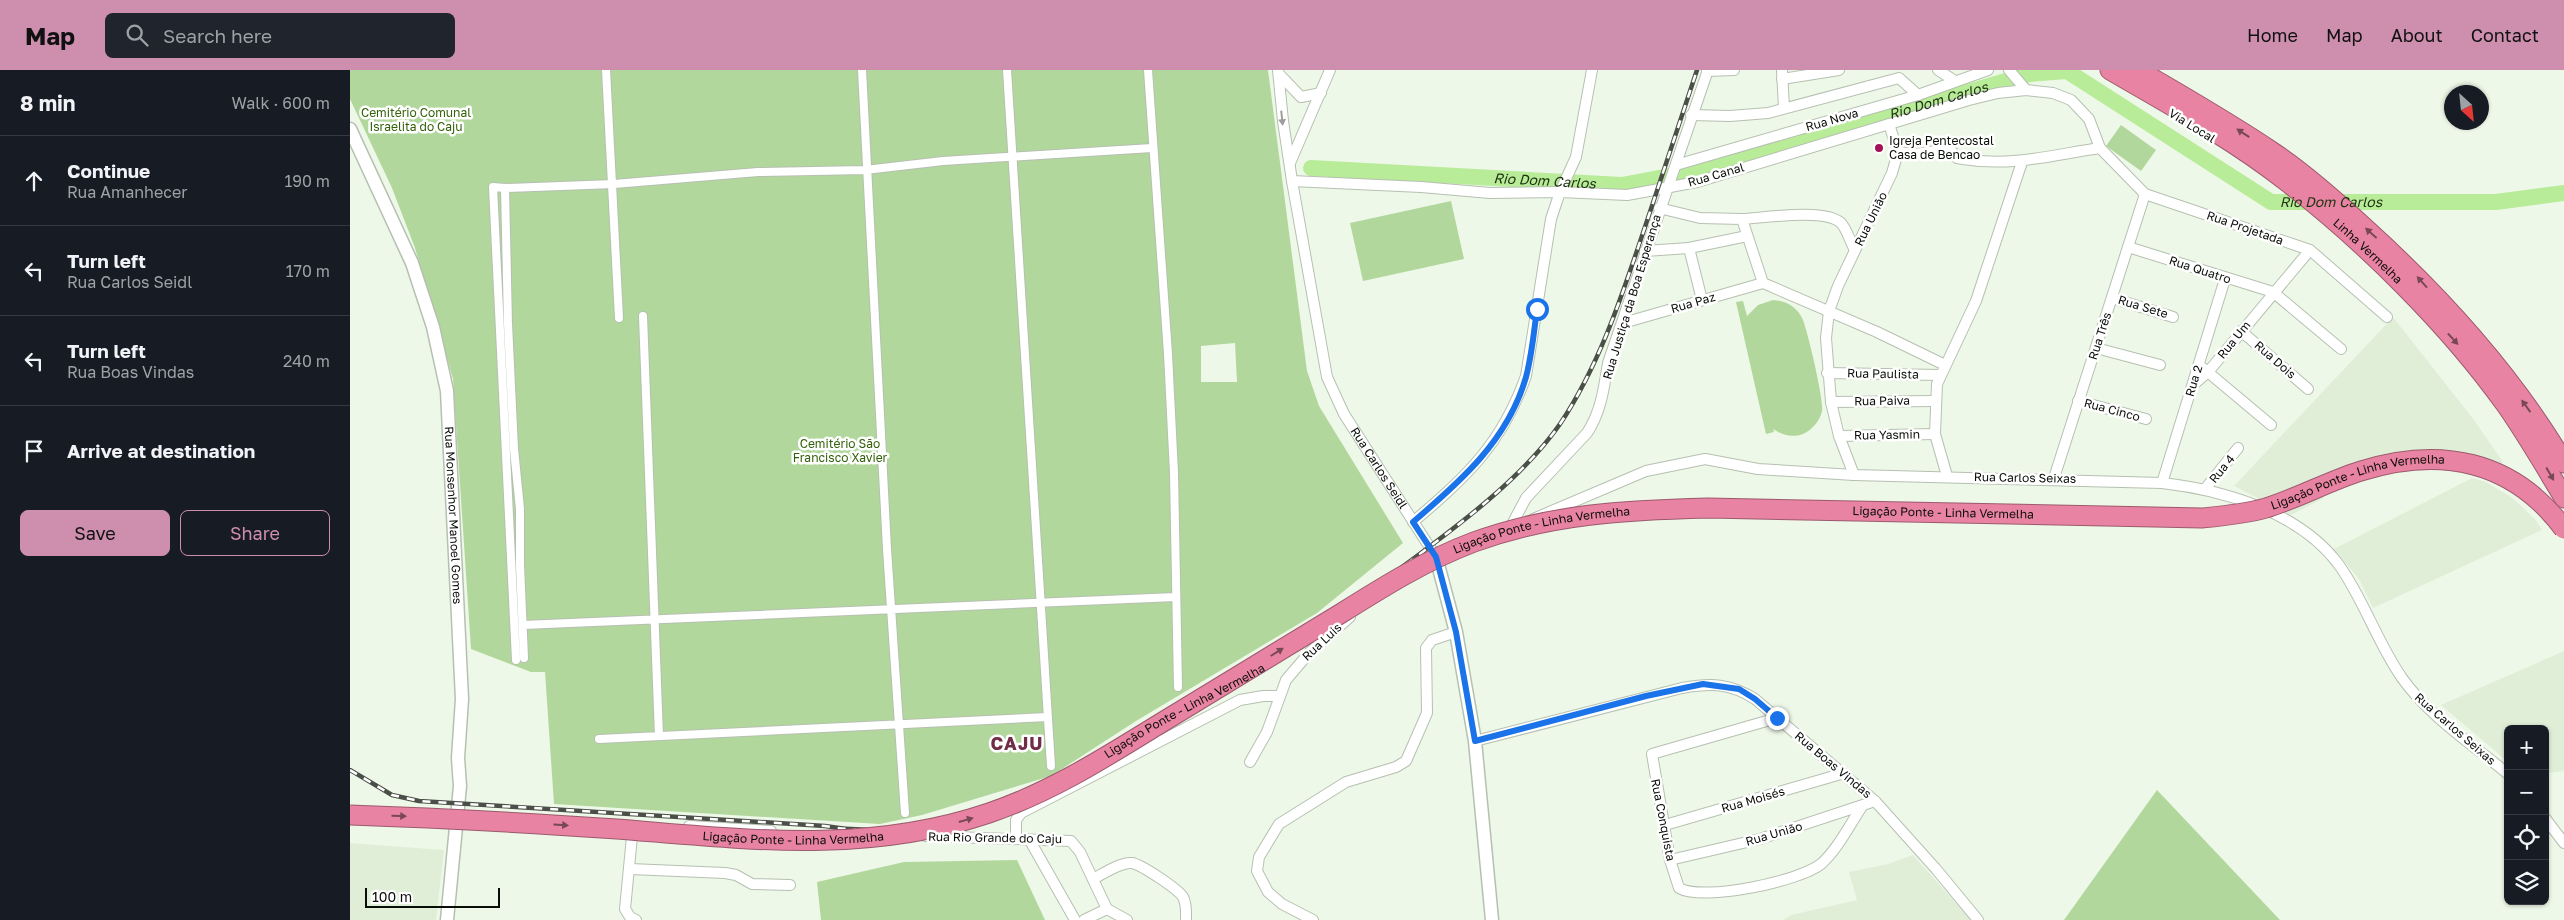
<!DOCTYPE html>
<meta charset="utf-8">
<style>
body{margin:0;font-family:"Golos Text",sans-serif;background:#20242c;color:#f1f3f6}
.controls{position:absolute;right:15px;bottom:15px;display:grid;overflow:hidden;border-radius:8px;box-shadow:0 1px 4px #0004}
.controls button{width:45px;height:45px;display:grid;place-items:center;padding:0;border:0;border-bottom:1px solid #363941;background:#171b24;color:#f1f3f6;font:25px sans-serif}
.compass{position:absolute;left:2094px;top:15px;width:45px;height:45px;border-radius:50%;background:#171b24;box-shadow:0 1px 4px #0004;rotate:153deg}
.scale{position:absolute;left:15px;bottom:12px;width:135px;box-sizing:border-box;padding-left:5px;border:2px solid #090d08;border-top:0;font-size:14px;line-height:18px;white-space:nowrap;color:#090d08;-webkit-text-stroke:4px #fff;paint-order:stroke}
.stop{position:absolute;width:15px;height:15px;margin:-11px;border:4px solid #1a73e8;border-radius:50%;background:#fff}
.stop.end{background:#1a73e8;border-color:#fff;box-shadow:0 1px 5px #0008}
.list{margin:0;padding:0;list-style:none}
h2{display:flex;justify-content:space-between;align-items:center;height:65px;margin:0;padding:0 20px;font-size:21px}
h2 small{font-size:16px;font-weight:400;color:#9ea1a6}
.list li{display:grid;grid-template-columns:32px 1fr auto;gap:15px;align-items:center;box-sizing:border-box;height:90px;padding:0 20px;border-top:1px solid #363941}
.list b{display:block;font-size:19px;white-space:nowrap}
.list p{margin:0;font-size:16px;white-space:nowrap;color:#9ea1a6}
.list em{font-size:16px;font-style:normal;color:#9ea1a6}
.actions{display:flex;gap:10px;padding:15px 20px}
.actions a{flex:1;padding:11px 0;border:1px solid #ce8eae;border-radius:8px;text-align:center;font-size:18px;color:#ce8eae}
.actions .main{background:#ce8eae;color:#111}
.icon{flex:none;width:28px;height:28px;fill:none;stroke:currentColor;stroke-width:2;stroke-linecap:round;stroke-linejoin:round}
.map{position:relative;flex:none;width:2214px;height:850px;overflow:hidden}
header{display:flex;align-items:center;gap:30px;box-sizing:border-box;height:70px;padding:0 25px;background:#ce8eae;color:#111}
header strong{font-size:24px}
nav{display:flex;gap:28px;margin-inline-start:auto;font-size:18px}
.search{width:350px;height:45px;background:#20242c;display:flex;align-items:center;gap:12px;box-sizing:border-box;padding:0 18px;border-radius:8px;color:#9ea1a6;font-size:19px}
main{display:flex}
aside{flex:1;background:#171b24}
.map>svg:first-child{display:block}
.built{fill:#e0eed8}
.green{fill:#b2d79c;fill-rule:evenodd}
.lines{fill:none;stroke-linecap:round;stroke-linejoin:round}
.stream{stroke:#b8ec98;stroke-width:2.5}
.river{stroke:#b8ec98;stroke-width:16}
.pedestrian-casing{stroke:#b6c0b1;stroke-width:10}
.minor-casing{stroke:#b6c0b1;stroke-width:12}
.tertiary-casing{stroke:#b6c0b1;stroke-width:15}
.motorway-casing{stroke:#9b5a6d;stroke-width:21}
.pedestrian{stroke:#fff;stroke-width:8}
.minor{stroke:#fff;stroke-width:10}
.tertiary{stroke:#fff;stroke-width:12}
.motorway{stroke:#e983a3;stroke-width:19}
.rail-casing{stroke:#4a4f47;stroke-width:4.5}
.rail{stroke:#fff;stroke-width:2.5;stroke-dasharray:8;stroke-linecap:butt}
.motorway-bridge-casing{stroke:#9b5a6d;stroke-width:21;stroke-linecap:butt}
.motorway-bridge{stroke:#e983a3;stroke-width:19}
.oneway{fill:#9d9e9c}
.oneway2{fill:#794856}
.route{stroke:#1a73e8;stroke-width:6}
.poi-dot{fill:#a31256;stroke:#fff;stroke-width:2}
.labels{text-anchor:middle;stroke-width:5;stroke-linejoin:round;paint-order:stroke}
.park-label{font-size:12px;fill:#336008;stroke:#fff}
.street-label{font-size:12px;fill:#090d08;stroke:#fff}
.poi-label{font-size:12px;fill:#090d08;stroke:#fff;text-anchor:start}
.water-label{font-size:14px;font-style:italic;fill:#1e3211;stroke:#fff}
.district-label{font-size:18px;font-weight:bold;letter-spacing:1px;fill:#712d45;stroke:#fff}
</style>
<header>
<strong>Map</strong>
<div class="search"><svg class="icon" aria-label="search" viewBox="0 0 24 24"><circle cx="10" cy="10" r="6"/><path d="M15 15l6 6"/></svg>Search here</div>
<nav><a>Home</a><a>Map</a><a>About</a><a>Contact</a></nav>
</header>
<main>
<aside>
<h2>8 min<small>Walk · 600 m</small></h2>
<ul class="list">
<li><svg class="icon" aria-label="ahead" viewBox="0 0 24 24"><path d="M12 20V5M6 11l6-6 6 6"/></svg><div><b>Continue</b><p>Rua Amanhecer</p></div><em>190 m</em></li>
<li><svg class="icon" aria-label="left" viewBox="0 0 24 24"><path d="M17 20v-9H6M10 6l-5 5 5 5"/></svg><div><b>Turn left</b><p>Rua Carlos Seidl</p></div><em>170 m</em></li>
<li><svg class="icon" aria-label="left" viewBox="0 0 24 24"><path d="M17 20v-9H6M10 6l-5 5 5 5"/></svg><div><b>Turn left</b><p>Rua Boas Vindas</p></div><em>240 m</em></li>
<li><svg class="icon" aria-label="arrive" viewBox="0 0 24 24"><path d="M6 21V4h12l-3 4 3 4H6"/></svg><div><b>Arrive at destination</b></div></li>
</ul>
<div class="actions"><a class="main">Save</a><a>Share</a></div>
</aside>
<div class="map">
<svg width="2214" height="850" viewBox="0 0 2214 850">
<rect width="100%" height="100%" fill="#eef8e8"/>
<path class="built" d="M2043,247L2124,350L2153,392L2147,396L2076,381L2037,385L2021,390L1972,423L1974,428L1941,445L1884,416Z
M2122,408L2136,412L2161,427L2184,448L2192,460L2023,538L2009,509L1984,479Z
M2214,581V700L2209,702L2195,703V659H2158V692L2091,635Z
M0,773L94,780L86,850H0Z
M1563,785L1621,850H1433L1441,845L1507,830L1499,802L1538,794Z"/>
<path class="green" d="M0,0H918L957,301L969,336L1053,473L967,543L786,651L701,706L572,745L530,754L204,734L195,602H181L121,579L103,309L65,178L42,118L0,29ZM885,273L887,312H851V276Z
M1771,55L1806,80L1791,101L1756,76Z
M1101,131L1114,189L1013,211L1000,153Z
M1423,230C1437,231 1447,237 1453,250C1458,263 1474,330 1472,341C1470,351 1462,360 1453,364C1442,368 1432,365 1423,359L1424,362L1416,364L1386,232L1393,231L1397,246L1408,235Z
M1807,720L1930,850H1714Z
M667,790L695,850H471L467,812L554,792Z"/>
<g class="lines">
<path class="stream" d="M1715,0L1717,1"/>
<path class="river" id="s1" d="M961,98L1272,115L1345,101L1680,4L1717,1L1921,132H2146L2214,123"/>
<defs>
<path id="pedestrian" d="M256,0L269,248
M512,0L537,479L555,743
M657,0L701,696
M798,0L818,284L824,403L828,617
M155,118L158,254L164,379L170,439V495L174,588
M293,246L309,666
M173,555L826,527
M166,590L143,117L155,118L264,114L408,102L515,100L593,91L802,78
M249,669L698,647"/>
<g id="minor">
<path id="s2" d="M928,0L933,51L942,111L977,307L994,344L1086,487"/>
<path d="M1432,0L1434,38"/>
<path d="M1588,0L1605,11"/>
<path d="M1659,0L1676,20"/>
<path d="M1357,1L1384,0"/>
<path d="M929,4L951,27L971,23"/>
<path d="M1432,9L1489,0"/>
<path d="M1341,45L1380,46L1418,43L1549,8L1568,25"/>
<path d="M1548,82L1565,84L1600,79L1607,88L1613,89C1662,97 1702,85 1750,78"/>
<path d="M940,93L980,0"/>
<path d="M1326,95L1568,25L1638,0"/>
<path d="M942,111L1071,117L1140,123L1210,122L1277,125L1347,112L1619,30L1648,23L1676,20L1703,23L1721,30L1739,49L1750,78L1795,124L1960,180L2037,247"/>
<path d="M1309,138L1350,148L1392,149L1413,213"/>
<path d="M1392,149C1413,148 1475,138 1491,153C1497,159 1500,172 1505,180"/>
<path d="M1778,177L1923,222L1991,279"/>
<path d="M1339,178L1352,230"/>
<path d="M1295,181L1339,178L1397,166"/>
<path d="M1413,213L1527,262L1595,295"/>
<path d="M1762,228L1823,247"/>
<path d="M1273,253L1413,213"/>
<path d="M1891,261L1958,319"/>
<path d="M1746,278L1810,295"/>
<path d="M1853,298L1921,355"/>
<path d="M1477,303L1590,305"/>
<path d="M1843,315L1858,302L1960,180"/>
<path d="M1728,331L1796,349"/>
<path d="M1481,332L1584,331"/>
<path d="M1489,366L1585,364"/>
<path d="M1504,405L1489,366L1481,332L1476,268L1479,241L1488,216L1542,103L1548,82L1539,54"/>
<path d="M1597,406L1585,364L1587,314L1626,231L1672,92"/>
<path d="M1704,408L1795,124"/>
<path d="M1812,413L1875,209"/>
<path d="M1855,419L1888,378"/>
<path d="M1183,449L1296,401L1355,389L1408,399L1504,405L1812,413C1874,420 1950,442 1989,495C2014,530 2027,572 2052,608C2079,646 2122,674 2158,704"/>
<path d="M1063,452C1117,406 1152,374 1176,306L1201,149L1210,122L1226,87L1242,0"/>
<path d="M1159,460L1176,428L1237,363C1251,342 1254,318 1258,293L1358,0"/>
<path d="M1427,648L1302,684L1320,790L1329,818C1353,832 1450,811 1471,794C1487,780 1499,756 1511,738"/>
<path d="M1125,671L1332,618C1361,613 1380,613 1405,629L1525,731L1586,799L1628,850"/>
<path d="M900,692L917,662L936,610L959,583L1000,547"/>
<path d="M2195,748L2214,773"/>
<path d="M1315,755L1491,704"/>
<path d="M283,756L275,839L280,847L286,850"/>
<path d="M339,756L421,761"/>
<path d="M575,766L721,771L730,782L757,839L777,850"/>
<path d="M666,769V750L671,743L890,630L913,626H929"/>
<path d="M679,769L725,850"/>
<path d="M1320,790L1410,769L1525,731"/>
<path d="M280,799L375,803L386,805L402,814L440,815"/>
<path d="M743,809C753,804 770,792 782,793C792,795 828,819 833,827C837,835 836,842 836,850"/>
<path d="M734,850L757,839"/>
<path d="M963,850L932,834L918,822L907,801L909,787L929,754L996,712L1046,697L1056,691L1077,643L1076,578L1082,570L1106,562"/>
</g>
<g id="tertiary">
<path id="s3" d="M0,59L62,193L83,257L97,321L112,629L108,688L110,716L97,850"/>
<path d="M1086,487L1106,562L1125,671L1142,850"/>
</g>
<g id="motorway">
<path id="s4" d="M1760,0C1820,35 1881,68 1936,111C2015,172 2098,254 2156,335C2177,365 2195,396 2214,428"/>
<path d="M1788,0C1834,27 1880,53 1924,83C1957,105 1988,133 2017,160C2092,228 2162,305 2214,393"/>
</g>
</defs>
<use href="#pedestrian" class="pedestrian-casing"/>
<use href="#minor" class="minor-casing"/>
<use href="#tertiary" class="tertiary-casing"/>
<use href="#motorway" class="motorway-casing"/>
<use href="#pedestrian" class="pedestrian"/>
<use href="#minor" class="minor"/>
<use href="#tertiary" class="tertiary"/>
<use href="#motorway" class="motorway"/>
<defs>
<g id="rail">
<path id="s5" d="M0,700L42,725L69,731L475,756C527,765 561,756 610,745C626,741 644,739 659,734C708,718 752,687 796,660C833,638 874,620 912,598C953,575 990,544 1028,515C1088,470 1167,416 1210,354C1252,291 1274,219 1298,148C1314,99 1331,49 1347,0"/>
</g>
</defs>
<use href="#rail" class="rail-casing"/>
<use href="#rail" class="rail"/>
<defs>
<g id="motorway-bridge">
<path id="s6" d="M0,745C89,748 178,753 267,759C394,769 515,785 639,743C701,722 756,687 811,653C871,617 930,580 990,544C1033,517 1076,490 1124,472C1200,444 1277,440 1358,438L1852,448C1873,446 1895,444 1916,438C1948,428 1979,411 2011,401C2090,376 2163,390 2214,459"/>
</g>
</defs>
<use href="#motorway-bridge" class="motorway-bridge-casing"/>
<use href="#motorway-bridge" class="motorway-bridge"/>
</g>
<defs><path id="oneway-solid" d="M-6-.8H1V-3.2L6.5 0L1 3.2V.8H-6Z" transform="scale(1.25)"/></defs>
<use class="oneway" href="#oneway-solid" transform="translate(932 48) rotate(84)"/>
<g class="oneway2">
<use href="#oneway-solid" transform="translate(1893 63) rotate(-147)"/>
<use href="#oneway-solid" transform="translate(2021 163) rotate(-138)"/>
<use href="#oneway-solid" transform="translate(2072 212) rotate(-132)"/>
<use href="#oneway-solid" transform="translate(2103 269) rotate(47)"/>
<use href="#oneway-solid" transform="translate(2176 336) rotate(-126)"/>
<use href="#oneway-solid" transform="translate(2200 404) rotate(60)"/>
<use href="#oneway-solid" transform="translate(927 582) rotate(-32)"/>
<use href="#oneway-solid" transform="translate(49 746) rotate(2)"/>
<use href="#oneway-solid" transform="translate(616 750) rotate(-16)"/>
<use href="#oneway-solid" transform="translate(211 755) rotate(4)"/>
</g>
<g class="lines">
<path class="route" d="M1187,239C1184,261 1182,285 1176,307C1158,370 1111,411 1063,452L1086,487L1106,562L1125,671L1296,626L1353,614L1389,619L1405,629L1427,648"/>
</g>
<circle class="poi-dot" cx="1529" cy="78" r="5"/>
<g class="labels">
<g class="park-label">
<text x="66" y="47">Cemitério Comunal<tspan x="66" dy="14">Israelita do Caju</tspan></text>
<text x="490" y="378">Cemitério São<tspan x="490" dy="14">Francisco Xavier</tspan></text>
</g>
<g class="street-label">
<text transform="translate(1482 50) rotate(-16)" y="4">Rua Nova</text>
<text transform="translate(1842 56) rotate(32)" y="4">Via Local</text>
<text transform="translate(1366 105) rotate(-16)" y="4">Rua Canal</text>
<text transform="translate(1521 149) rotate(-64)" y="4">Rua União</text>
<text transform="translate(1895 158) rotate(19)" y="4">Rua Projetada</text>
<text dy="4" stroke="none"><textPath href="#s4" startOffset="316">Linha Vermelha</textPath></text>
<text transform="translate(1850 200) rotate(18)" y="4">Rua Quatro</text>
<text transform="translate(1282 227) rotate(-73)" y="4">Rua Justiça da Boa Esperança</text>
<text transform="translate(1343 233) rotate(-16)" y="4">Rua Paz</text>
<text transform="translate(1793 237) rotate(17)" y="4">Rua Sete</text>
<text transform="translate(1750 266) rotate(-72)" y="4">Rua Três</text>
<text transform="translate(1884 270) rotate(-51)" y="4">Rua Um</text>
<text transform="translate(1925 290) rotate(41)" y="4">Rua Dois</text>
<text transform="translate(1533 304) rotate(1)" y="4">Rua Paulista</text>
<text transform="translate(1844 311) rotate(-73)" y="4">Rua 2</text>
<text transform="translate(1532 331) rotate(-1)" y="4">Rua Paiva</text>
<text transform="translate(1762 340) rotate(15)" y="4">Rua Cinco</text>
<text transform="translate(1537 365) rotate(-1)" y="4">Rua Yasmin</text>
<text dy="4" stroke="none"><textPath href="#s2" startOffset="416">Rua Carlos Seidl</textPath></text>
<text transform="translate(1872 399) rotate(-51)" y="4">Rua 4</text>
<text transform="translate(1675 408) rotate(1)" y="4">Rua Carlos Seixas</text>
<text dy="4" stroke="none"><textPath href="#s6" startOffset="2092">Ligação Ponte - Linha Vermelha</textPath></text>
<text dy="4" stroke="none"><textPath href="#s6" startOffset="1672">Ligação Ponte - Linha Vermelha</textPath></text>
<text dy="4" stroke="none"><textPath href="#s3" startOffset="405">Rua Monsenhor Manoel Gomes</textPath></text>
<text dy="4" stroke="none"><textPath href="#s6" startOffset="1268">Ligação Ponte - Linha Vermelha</textPath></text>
<text transform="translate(972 572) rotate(-43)" y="4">Rua Luis</text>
<text dy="4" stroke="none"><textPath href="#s5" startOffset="869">Ligação Ponte - Linha Vermelha</textPath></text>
<text transform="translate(2105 659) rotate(41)" y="4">Rua Carlos Seixas</text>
<text transform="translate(1483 695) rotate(40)" y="4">Rua Boas Vindas</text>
<text transform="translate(1403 730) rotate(-16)" y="4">Rua Moisés</text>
<text transform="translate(1313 750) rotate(79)" y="4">Rua Conquista</text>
<text transform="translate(1424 764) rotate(-16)" y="4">Rua União</text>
<text dy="4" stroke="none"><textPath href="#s6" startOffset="444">Ligação Ponte - Linha Vermelha</textPath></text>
<text transform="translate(645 768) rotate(1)" y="4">Rua Rio Grande do Caju</text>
</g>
<g class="poi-label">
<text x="1539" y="75">Igreja Pentecostal<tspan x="1539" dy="14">Casa de Bencao</tspan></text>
</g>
<g class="water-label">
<text dy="5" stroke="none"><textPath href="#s1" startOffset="639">Rio Dom Carlos</textPath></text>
<text dy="5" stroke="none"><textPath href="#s1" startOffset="234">Rio Dom Carlos</textPath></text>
<text dy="5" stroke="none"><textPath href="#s1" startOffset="1074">Rio Dom Carlos</textPath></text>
</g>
<g class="district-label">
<text x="667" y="680">CAJU</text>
</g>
</g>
</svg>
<div class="controls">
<button>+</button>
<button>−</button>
<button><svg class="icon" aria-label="locate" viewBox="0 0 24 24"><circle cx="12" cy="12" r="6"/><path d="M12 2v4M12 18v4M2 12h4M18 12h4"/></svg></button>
<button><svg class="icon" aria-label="layers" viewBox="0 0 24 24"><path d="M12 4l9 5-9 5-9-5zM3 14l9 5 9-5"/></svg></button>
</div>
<svg class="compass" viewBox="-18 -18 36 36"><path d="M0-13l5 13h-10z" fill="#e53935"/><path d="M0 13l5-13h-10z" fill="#9ea1a6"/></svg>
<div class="scale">100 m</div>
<div class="stop" style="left:1187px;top:239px"></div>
<div class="stop end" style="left:1427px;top:648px"></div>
</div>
</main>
